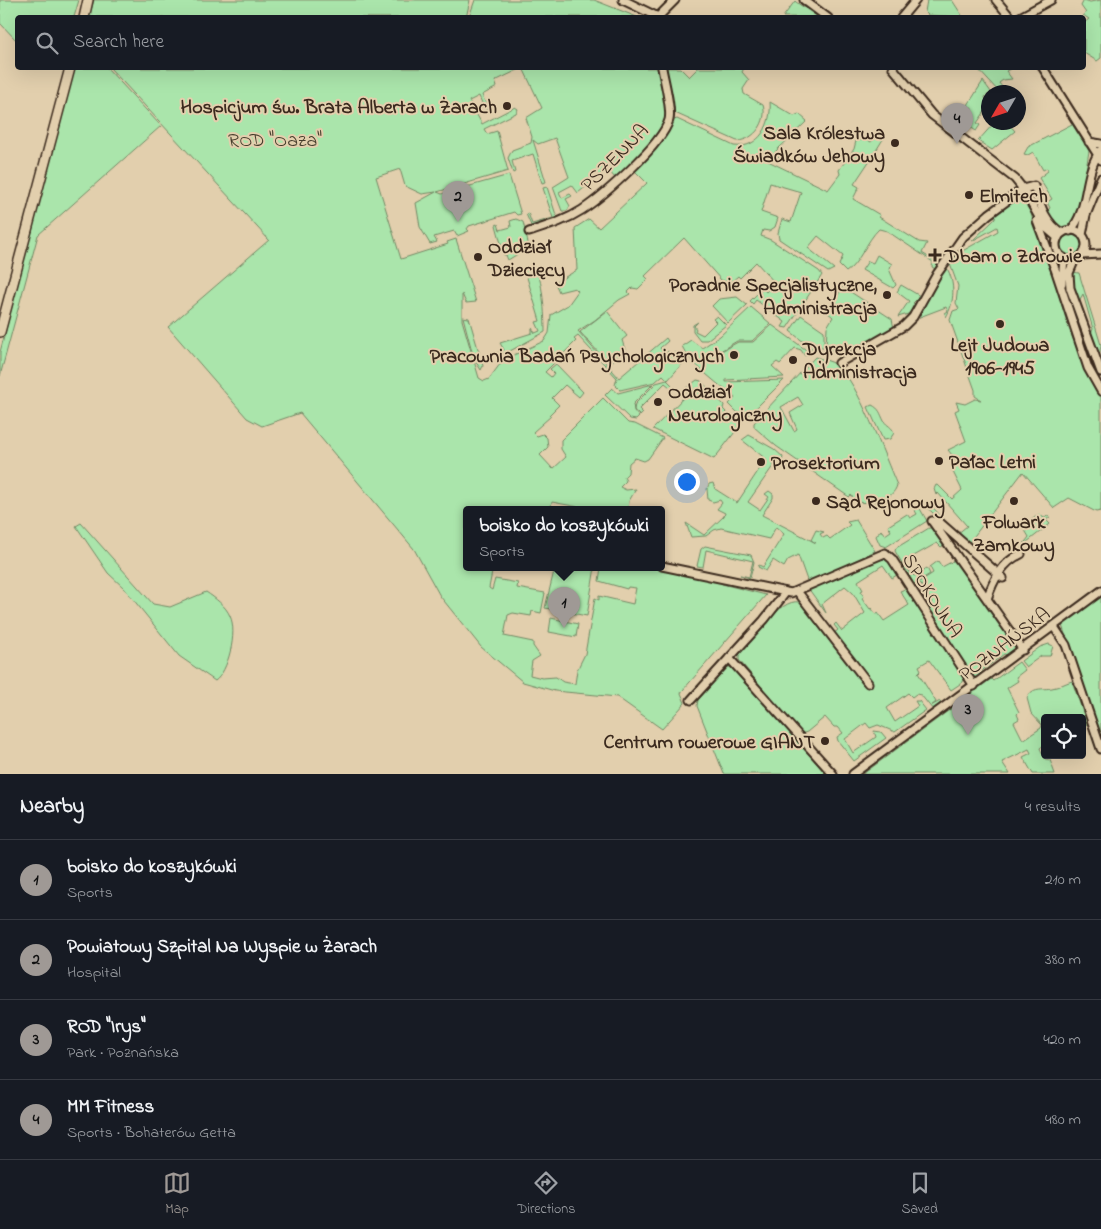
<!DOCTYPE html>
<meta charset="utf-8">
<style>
body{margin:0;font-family:"Indie Flower",sans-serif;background:#20242c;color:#f1f3f6}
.controls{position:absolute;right:15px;bottom:15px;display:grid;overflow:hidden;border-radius:5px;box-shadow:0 5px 20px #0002}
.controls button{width:45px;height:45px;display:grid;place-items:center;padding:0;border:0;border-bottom:1px solid #363941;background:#171b24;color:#f1f3f6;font:25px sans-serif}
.compass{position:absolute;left:981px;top:85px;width:45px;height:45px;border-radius:50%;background:#171b24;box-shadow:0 5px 20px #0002;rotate:231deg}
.you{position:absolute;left:686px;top:481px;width:18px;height:18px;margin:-12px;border:4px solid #fff;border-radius:50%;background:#1a73e8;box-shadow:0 0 0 8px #1a73e833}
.badge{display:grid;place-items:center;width:32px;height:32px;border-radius:50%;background:#9f9995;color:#111;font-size:16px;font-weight:700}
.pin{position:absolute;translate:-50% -41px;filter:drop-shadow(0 1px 2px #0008)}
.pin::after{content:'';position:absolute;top:26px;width:18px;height:15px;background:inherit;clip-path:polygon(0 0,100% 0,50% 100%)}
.popup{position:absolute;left:463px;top:506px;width:202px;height:65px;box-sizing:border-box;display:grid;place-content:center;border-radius:5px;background:#171b24;filter:drop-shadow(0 1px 4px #0005);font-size:16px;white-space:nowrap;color:#9ea1a6}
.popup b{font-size:19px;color:#f1f3f6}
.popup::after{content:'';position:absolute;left:50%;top:100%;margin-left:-10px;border:10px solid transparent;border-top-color:#171b24}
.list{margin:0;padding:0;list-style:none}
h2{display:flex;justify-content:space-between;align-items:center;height:65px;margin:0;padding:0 20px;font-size:21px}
h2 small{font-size:16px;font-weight:400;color:#9ea1a6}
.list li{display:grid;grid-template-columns:32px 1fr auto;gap:15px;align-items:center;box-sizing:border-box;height:80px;padding:0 20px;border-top:1px solid #363941}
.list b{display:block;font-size:19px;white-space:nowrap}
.list p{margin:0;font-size:16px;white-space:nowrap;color:#9ea1a6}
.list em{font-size:16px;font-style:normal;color:#9ea1a6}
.icon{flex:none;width:28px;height:28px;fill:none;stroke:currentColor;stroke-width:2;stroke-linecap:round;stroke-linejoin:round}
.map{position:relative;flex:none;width:1101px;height:774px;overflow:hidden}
.search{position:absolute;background:#171b24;box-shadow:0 5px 20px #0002;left:15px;right:15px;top:15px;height:55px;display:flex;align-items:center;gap:12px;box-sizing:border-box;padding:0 18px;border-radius:5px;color:#9ea1a6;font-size:19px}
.sheet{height:385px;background:#171b24}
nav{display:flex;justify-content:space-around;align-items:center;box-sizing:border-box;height:70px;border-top:1px solid #363941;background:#171b24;font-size:14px;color:#9ea1a6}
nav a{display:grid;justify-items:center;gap:2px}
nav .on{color:#9f9995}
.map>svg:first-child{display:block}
.green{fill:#aae5ab;stroke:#728864;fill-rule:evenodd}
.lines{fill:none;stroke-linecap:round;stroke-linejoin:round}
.minor-casing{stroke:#3b2a1e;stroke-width:11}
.major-casing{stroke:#3b2a1e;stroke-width:12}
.minor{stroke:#e2cfad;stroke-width:7}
.major{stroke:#e2cfad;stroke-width:9}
.poi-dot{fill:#3b2a1e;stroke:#e2cfad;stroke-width:2}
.labels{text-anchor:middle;stroke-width:4;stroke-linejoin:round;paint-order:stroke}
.poi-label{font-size:20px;font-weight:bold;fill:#3b2a1e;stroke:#e2cfad;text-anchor:start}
.park-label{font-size:20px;fill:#463d2c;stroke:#e2cfad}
.street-label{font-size:20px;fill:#3b2a1e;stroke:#e2cfad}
</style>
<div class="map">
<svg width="1101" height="774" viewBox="0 0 1101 774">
<rect width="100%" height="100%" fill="#e2cfad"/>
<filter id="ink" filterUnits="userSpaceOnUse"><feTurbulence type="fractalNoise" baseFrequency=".02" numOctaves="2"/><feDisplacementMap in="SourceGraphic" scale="10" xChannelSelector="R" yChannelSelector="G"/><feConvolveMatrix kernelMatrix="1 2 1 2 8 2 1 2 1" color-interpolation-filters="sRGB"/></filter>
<g filter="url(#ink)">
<path class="green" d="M0,0H79L74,17L18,18L17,41L0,23Z
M94,0H470L466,18L89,17Z
M475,0H594L637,17H469Z
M927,0H952L963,17L928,15L925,12Z
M1084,0L1090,2L1101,0V58L1097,61L1084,53V23L1089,19L1083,15L1086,13L1081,6Z
M795,1L796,2L818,17H783Z
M75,68H107L161,126L38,235L0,376V352Z
M110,68H522L495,81L497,87L482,95L485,102H491L492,107L485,110L479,96L469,101L482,124L515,107L518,109L516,113L484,129L487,134L497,131L508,171L437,192L442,194L509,175L521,214L517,215L514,212L469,226L467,229L469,231L457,236L454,231L434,237L437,242L430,244L420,227L416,203L436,192L422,194L405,186L400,169L376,177L401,259L448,244L447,242L456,239L476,302L466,303L462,294V320L479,378L484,381L489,379L503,360L544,341L549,333L551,315L568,305L578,291L575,288L559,292L555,283L577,270L575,228L589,219L599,228L647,183L633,169L674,120L677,119L734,146C760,149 772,123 770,102L794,116L799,114L807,121L775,152L779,157L768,161L828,190L840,174L839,170L854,149L856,141L866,139L871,142L880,132L885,136L872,157L868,159L870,160L854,184L859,187L853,199L880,215L879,217L919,242L927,243L922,253L938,263L935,269L932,267L933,262L887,231L879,229C867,240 859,264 846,272L839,265L843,256L818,236L808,248L834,269L828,272L779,239L778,233L782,219L791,222L801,192L770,183L761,212L778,218L775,227L769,231L763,230L761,236L771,240L819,271L822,275L787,328L782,327L785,322L756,300L753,304L750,301L763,288L766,292L775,283L756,262L740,278L738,276L730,283L721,280L684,238L645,276L648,279L638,289L632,288L628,292L630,294L619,300L595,320L578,331L619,378L666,338L668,341L660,348L665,354L668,351L672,355L675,352L682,364L668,380L663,375L655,382L620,390L615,385L617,378L578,336L574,339L576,341L545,372L551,377L554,373L550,369L556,364L583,392L579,397L565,385L552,398L559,405L549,415L551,416L533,432L537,436L543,434L547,438L548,447L540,455L553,469L566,457L561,449V440L603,398L628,423L635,424L663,438L648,459L644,461L635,458L629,463L628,473L624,477L626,481L620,487L626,490L636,489L629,501L628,509H589L552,502L550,509H466V567H493L489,588L492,590L495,579L518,583L517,588L545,593L541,613L532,611L531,616L513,613L508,615L504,636L533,642V646L540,656L532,661L530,675L542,678L556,677L563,682L575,684L577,670L585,654L595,598L599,600V596L633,604L636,588L628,587L627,589L599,581L601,567H651L724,582L722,584L766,595L683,690L681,693L685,703L662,729L617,697L555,691L523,682L481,647L440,596L414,549L300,413L262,426L247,418L168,327L269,240Z
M523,68H658C661,83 667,102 666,117C665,137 630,165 616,179L607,169L578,193L572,185L559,192L562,198L570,194L572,196L566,199L570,206L567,211H562L553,187L569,177L555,138L538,144L533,140L546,182L542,183L533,154L512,161L515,172L513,173L508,158L512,150L531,143L532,137L526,118L542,108Z
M666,68H680L689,77L698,68H744L742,72L749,80L743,89L744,94L763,105C768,121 755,140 737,141L675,113L672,111Z
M977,68H1012L1006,71L1012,79L1003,80L999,83L1006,92H999Z
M983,81L991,92L985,97L988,107L977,123L980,125L976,131L963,122L972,109L968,105Z
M994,123H1008L1015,131L992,150L978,141Z
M1072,124L1089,151L1084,182L1086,183L1081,208L1071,226L1062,230L1057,228L1046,212L1050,208L1047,202L1052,199L1039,178L1048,171L1047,168L1043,170L1033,152L1028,155L1024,154L1028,147Z
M547,187L557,218L555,220L532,228L526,214L528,213L532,224L553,218L543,188Z
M1017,196L1024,198L1027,201L1045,259L1050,265L1068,326L1085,370L1101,396V511L1096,512L1069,498L1054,508L1023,472L968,544L924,505L928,502L957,534L967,526L938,493L936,495L934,489L936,485L939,486L952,499L962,490L952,470L957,461L948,450L966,441L955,411L959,409L956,402L965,404L975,399L981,400L975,396V390L950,320L953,311L959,309L956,303L958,286L950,264L957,254L998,231L997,227L972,241L995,219L996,213Z
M516,219L523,222L529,247L508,260L506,255H504L496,225L498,224L500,230L511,227L510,221Z
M1060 246a11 11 0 1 1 22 0a11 11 0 1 1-22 0Z
M877,255L892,264L889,269L896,285L893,288L862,270L868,261L873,263Z
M534,267C543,274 545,319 545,332L499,357L497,353L504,350L500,343L532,333V328L535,333L540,331L536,322L540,321L526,274L522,273L525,269Z
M947,268C955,283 955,302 946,317L945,313L948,311L946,307L917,318L943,269Z
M1071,272L1079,273L1101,345L1099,359L1090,336L1093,329L1083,294L1079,301L1071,281Z
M901,285L920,296L913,303L916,305L908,314L898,317L909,301L897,292Z
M843,287L892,319L894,329L863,348L859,346L846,352L844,358L840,360L833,351L826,348L827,327L833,317L827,312Z
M737,297L747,305L728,323L712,306L719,299Z
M751,307L771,324L752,341H737L712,356L738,342H753L772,325L809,352L805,356L801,350L795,348L780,364L777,362L772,366L784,377L726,380V382L784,380L750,414L742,417L729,404L735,398C721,386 689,363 682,346L691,340L702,348L720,336Z
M607,311L627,336L622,340L625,350L609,364L580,332Z
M801,315L824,331V347H819L815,351L790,331Z
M717,316L726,325L707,340H700L693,331V325L698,322L694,326L696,329L695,331L703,335L716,322L713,319Z
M463,317L469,318L483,366L481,370L474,359Z
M815,357C822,359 831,361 837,365C857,380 885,458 897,485C893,501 870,504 856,502L851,495L849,497L776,446L754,427V423ZM798,397L803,405L790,413L797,429L794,431L781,407Z
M667,380L672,385L670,387L665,383L639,409L643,413L640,416L634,410L635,404L656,383Z
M697,380L701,381L724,405L723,409L730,416L733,415L742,423L714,459L653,429L688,393L685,389Z
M653,384L633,404L634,411L639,417L636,420L630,419L605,395L612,388L618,393Z
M872,405C880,409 880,413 884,421C887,426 892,426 894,433L890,439L883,440L868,407Z
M749,435L774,449L783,457L782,461L778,459L748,502L760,510L769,497L765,494L769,491L773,494V498L762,515L816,543L811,540L816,530L824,532L820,534L823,538L827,536L830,539L850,525L847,522L856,520L875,551L808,583L798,555L788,560L784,567L773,560L766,571L758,567L759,565L763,567L784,534L776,527L769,539L721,528L714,530L706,536L691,537L686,523L704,535L724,516L725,513L717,509L722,503L720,500L713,502L708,500L707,489L709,484L713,483L715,489L737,503L766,459L742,440Z
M919,507L927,521L886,547L880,545L876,536L881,530L885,535L891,531L888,526L907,514L910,518L917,514L914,509Z
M1039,514L1044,518L1049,515L1050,517L1046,520L1050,524L1022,546L1029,537L1023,527Z
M81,523L153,604L170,607L206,592C215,598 226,606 230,616C238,632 228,672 215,681L179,656L124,588L108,573L76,526Z
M929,528H935L946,544L941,547L937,543L905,561L908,570L914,576L927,568L930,574L914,584L895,551L896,548Z
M705,546L751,555L754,562L750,578L740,575L749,577L753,561L706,550L703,567L697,566L701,549Z
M881,559L887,560L897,575L892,578L883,565L858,581L863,590L861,591L864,597L862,598L870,609L871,608L876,614L878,613L884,621L909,605L900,591L905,589L964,676L963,682L951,690L929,660L919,666L921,670L918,673L936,702L931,706L940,701L943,704L933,710L921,695L916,694L912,697L908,693L887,708L895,722L918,706L915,701H919L926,710L895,732L878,725L870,728L866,723L845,739L853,753L876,737L874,731L881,732L886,738L854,761L838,741L837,737L843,733L838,727H834L825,717L807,732L801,734L739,660V654C752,640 780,598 799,602L863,685L869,680L834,633L838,630L834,625L836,623L842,631L865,613L853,593L845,586L822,604L826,613L808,588Z
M957,559L964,569L963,574L968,572L1018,644L1014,647L1017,651L1010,656L1004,654L979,673L983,676L977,678L970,674L928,606L932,602L919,582L933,573L930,567L938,561L942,567Z
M555,567H595L587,616L545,608Z
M1101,591V744L1061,622Z
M551,618L578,624L576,637L549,632Z
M1049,644L1053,646L1050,656H1041L1026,667L1021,661L1040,647Z
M1019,662L1025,670L1016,677L1018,681L1007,688L1019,712L1017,714L1019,719L1014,722L1023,740L1041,728L1042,725L1031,713L1027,698C1033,686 1042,690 1052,688C1059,687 1065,683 1072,681L1087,724L1082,728V718H1045V744L1040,748L1045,759L1050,760L1055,774H1033L1023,757L1031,753L1029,749L1002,762L1010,774H863L991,679L993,681Z
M728,667H731L826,774H724L697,706L698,700Z"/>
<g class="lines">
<defs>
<path id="minor" d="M623,0L658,17
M804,0L828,18
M996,0L1011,18
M657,18L675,0
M901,18L916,0
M1018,18L1051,0
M893,68L932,115L1015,179L1023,189L1044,226L1058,238
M1043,68L1101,160
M1089,142L1101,144
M1037,221L1055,269L1088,368L1101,391
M1056 245a15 15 0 1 1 30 0a15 15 0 1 1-30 0Z
M1070,231C1091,208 1082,174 1101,150
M529,232C547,226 565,221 582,210C603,196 662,145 669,120C672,109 664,80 662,68
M1082,235L1086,215L1101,178
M1082,255L1101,254
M1075,259L1069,273L1070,288L1101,372
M1062,283L1064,258
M839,363L904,326L913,317L937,274L963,237L989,214L1023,189L1034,186C1040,204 1045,223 1062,233
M932,521L1023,650
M932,521H938L1003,578
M662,566L791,593L885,553L892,559L974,686
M797,591L868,683
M987,599C993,581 1002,562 1021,554
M1054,627L1066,645L1101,749
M729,658L833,774
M691,700L764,620L786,592
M853,774L1101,591"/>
<path id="major" d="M84,18L88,0
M0,332L70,68"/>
</defs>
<use href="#minor" class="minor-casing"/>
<use href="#major" class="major-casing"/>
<use href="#minor" class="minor"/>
<use href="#major" class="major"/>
</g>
</g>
<g class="poi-dot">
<circle cx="507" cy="106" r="5"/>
<circle cx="895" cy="143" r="5"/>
<circle cx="969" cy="195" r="5"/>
<path d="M932.5 247.5h5v5h5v5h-5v5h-5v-5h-5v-5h5z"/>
<circle cx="478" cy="257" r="5"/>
<circle cx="887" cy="295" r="5"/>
<circle cx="1000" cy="324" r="5"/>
<circle cx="734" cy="355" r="5"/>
<circle cx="793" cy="360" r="5"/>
<circle cx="658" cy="402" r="5"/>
<circle cx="939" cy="461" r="5"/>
<circle cx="761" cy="462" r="5"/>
<circle cx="816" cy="501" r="5"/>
<circle cx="1014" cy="501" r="5"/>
<circle cx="825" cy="741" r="5"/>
</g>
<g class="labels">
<g class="poi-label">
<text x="497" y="113" text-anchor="end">Hospicjum św. Brata Alberta w Żarach</text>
<text x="885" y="139" text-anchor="end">Sala Królestwa<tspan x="885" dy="23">Świadków Jehowy</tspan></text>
<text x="979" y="202">Elmitech</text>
<text x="488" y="253">Oddział<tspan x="488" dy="23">Dziecięcy</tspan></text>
<text x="945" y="262">Dbam o Zdrowie</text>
<text x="877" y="291" text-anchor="end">Poradnie Specjalistyczne,<tspan x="877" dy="23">Administracja</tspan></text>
<text x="1000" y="351" text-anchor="middle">Lejt Judowa<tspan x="1000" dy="23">1906-1945</tspan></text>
<text x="803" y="355">Dyrekcja<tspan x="803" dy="23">Administracja</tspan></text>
<text x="724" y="362" text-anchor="end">Pracownia Badań Psychologicznych</text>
<text x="668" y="398">Oddział<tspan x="668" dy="23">Neurologiczny</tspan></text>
<text x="949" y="468">Pałac Letni</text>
<text x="771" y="469">Prosektorium</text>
<text x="826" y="508">Sąd Rejonowy</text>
<text x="1014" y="528" text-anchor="middle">Folwark<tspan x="1014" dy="23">Zamkowy</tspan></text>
<text x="815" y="748" text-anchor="end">Centrum rowerowe GIANT</text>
</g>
<g class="park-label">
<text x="275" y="146">ROD "Oaza"</text>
</g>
<g class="street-label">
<text transform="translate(614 157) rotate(-45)" y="7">PSZENNA</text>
<text transform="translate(933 595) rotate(58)" y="7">SPOKOJNA</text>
<text transform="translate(1004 643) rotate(-37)" y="7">POZNAŃSKA</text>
</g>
</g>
</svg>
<div class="controls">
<button><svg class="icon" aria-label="locate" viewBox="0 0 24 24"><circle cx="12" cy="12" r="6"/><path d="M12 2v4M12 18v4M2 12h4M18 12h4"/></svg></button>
</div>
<svg class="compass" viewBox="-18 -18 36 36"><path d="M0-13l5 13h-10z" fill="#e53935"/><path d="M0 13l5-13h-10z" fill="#9ea1a6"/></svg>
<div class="you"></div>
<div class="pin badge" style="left:564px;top:628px">1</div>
<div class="popup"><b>boisko do koszykówki</b>Sports</div>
<div class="pin badge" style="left:458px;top:222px">2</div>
<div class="pin badge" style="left:968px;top:735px">3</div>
<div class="pin badge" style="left:957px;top:144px">4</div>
<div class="search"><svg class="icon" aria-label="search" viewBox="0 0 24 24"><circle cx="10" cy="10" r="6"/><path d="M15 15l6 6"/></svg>Search here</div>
</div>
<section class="sheet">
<h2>Nearby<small>4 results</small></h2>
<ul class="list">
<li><span class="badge">1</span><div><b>boisko do koszykówki</b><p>Sports</p></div><em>210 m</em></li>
<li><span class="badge">2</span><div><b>Powiatowy Szpital Na Wyspie w Żarach</b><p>Hospital</p></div><em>380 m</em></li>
<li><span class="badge">3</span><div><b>ROD &quot;Irys&quot;</b><p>Park · Poznańska</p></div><em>420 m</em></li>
<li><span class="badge">4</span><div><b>MM Fitness</b><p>Sports · Bohaterów Getta</p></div><em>480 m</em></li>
</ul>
</section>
<nav>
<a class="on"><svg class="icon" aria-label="map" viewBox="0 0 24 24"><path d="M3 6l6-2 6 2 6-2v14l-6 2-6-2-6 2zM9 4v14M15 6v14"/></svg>Map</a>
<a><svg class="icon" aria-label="directions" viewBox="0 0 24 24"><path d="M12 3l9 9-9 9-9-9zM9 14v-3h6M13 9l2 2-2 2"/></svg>Directions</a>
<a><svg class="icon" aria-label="saved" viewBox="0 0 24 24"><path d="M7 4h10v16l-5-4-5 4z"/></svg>Saved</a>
</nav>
